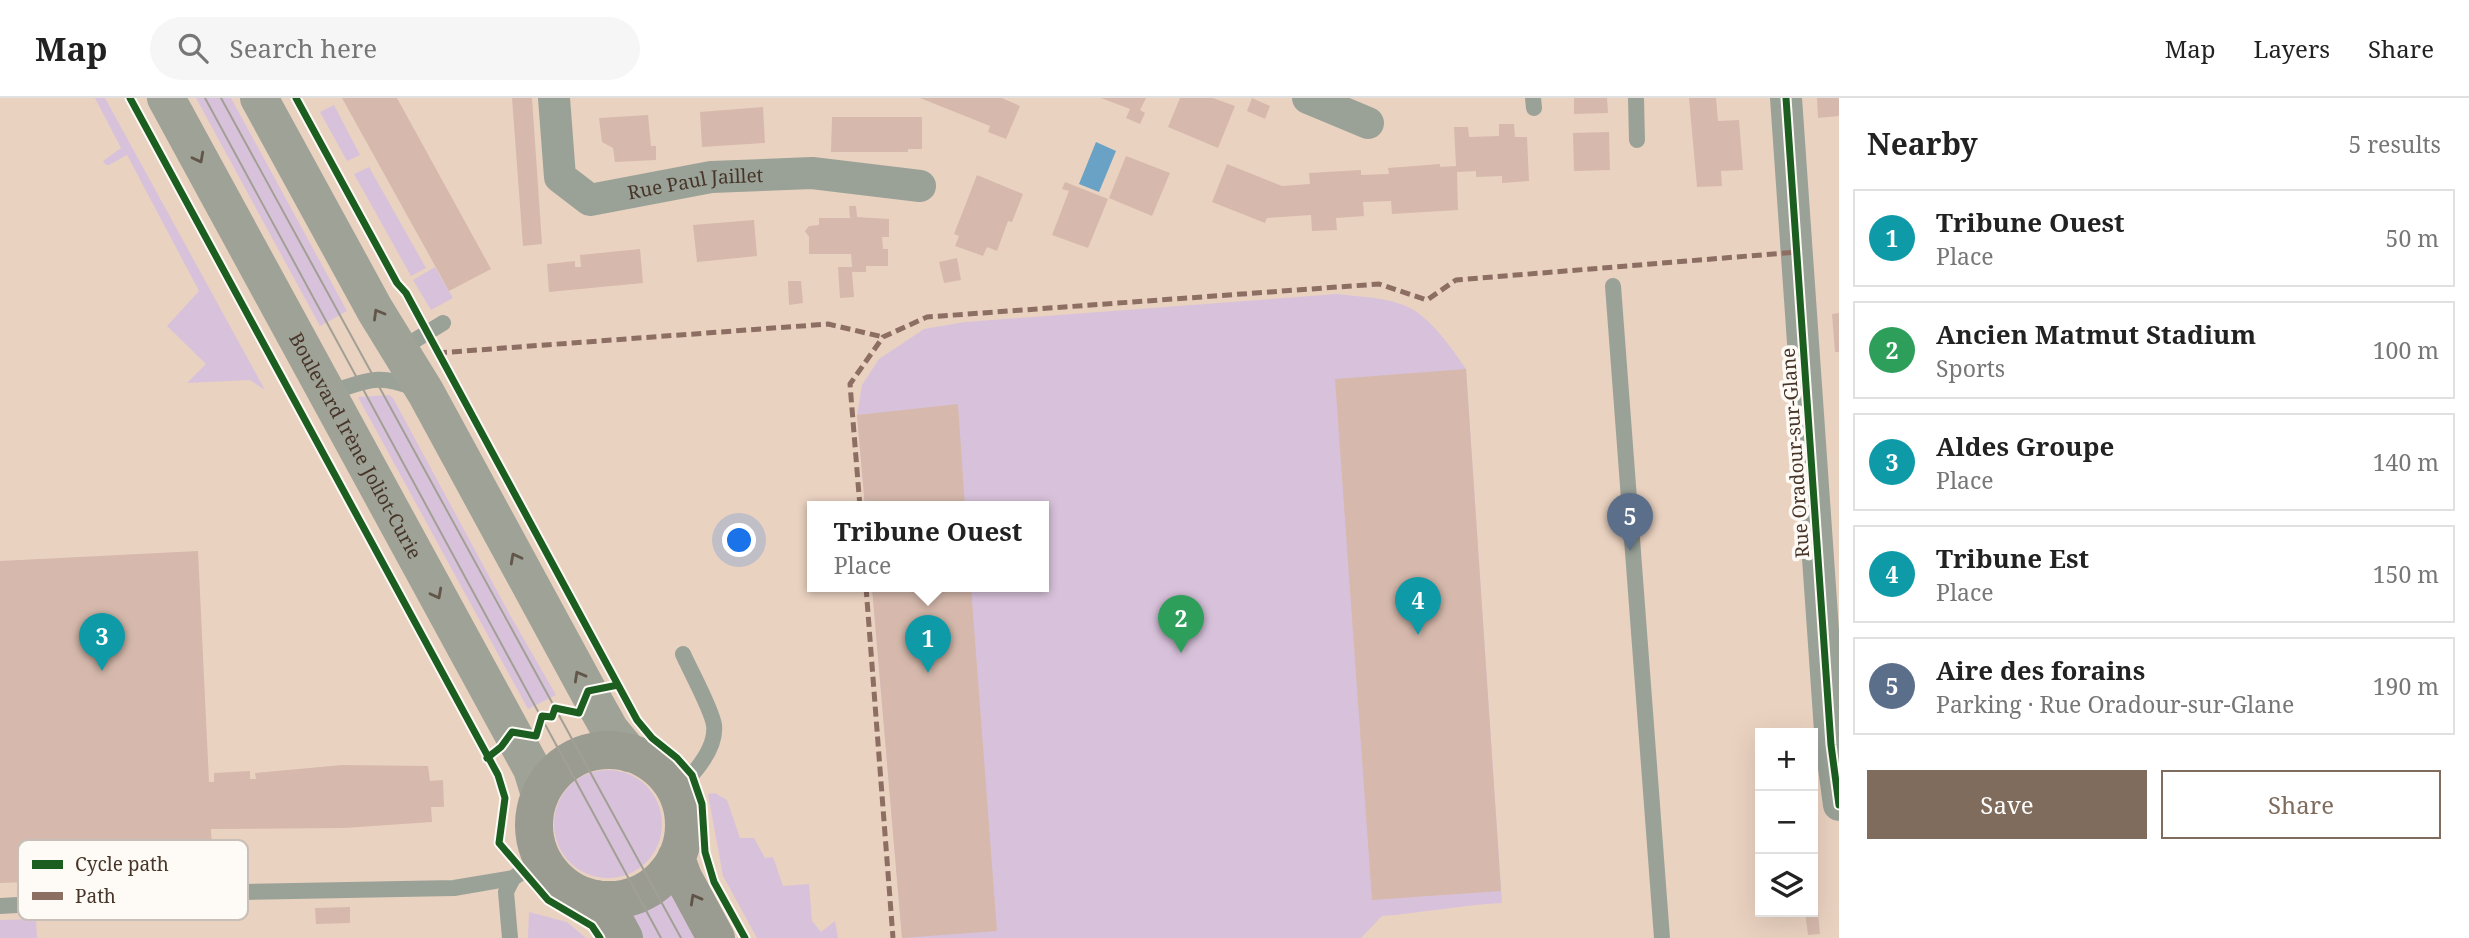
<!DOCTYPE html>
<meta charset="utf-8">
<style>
body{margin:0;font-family:"Noto Serif",serif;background:#f6f6f6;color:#222}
.controls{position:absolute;right:21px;bottom:21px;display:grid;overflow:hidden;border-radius:0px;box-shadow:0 7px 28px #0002}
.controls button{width:63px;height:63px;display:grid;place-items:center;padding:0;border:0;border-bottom:2px solid #e0e0e0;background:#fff;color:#222;font:35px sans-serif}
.you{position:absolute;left:740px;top:443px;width:24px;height:24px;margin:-18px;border:5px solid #fff;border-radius:50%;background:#1a73e8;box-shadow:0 0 0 10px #1a73e833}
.badge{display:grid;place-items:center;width:46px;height:46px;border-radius:50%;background:#7f6c5d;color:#fff;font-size:23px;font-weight:700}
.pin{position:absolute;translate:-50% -58px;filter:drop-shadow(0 2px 4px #0008)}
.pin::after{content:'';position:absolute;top:37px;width:24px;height:21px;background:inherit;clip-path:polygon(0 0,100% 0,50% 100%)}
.popup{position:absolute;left:807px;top:403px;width:242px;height:91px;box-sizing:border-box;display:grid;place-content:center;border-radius:0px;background:#fff;filter:drop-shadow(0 2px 5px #0005);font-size:23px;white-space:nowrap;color:#767676}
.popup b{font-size:26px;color:#222}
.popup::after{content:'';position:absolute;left:50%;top:100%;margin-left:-14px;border:14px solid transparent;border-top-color:#fff}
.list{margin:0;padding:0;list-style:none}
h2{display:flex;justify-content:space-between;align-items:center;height:91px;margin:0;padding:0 28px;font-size:30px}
h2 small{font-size:23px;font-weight:400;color:#767676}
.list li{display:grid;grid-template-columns:46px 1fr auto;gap:21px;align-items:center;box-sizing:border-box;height:98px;margin:0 14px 14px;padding:0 14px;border:2px solid #e0e0e0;border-radius:0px}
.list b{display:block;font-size:26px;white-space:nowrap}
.list p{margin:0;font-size:23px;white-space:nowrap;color:#767676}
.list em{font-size:23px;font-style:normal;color:#767676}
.actions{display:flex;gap:14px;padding:21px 28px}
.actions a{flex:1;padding:16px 0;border:2px solid #7f6c5d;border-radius:0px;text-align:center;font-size:24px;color:#7f6c5d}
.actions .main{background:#7f6c5d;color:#fff}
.icon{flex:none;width:38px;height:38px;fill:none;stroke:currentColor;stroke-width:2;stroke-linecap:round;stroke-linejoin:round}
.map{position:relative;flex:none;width:1839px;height:840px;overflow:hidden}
header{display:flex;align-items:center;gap:42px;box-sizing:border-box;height:98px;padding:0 35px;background:#fff;border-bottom:2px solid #e0e0e0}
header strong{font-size:33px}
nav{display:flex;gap:38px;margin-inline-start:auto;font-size:24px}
.search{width:490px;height:63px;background:#f6f6f6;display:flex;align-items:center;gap:18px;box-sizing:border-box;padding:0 24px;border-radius:38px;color:#767676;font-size:26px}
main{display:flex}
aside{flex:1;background:#fff}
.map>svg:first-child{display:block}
.green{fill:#d8c2db}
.water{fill:#69a2c4}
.building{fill:#d6b9ac}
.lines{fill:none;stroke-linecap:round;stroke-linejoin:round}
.lane{stroke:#9aa298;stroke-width:16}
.street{stroke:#9aa298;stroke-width:32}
.secondary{stroke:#9fa297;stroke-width:38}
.primary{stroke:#9b9c91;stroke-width:38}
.tram{stroke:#a29f95;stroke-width:2}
.quiet{stroke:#8d6e63;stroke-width:5;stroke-dasharray:10 5;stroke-linecap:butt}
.cycleway-casing{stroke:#fefaf6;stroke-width:11}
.cycleway{stroke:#1b5e20;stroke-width:7}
.oneway{stroke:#615649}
.oneway2{stroke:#605448}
.labels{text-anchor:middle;stroke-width:7;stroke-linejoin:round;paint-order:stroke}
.street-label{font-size:19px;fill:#463528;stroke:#fefaf6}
.key{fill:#fefaf6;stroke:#c7bfb8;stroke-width:2}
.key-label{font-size:19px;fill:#463528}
</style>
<header>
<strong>Map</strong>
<div class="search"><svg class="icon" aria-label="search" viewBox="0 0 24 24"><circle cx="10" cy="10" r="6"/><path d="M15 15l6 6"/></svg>Search here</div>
<nav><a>Map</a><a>Layers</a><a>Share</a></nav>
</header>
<main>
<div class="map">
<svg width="1839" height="840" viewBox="0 0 1839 840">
<rect width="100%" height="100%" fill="#ead2c0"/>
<path class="green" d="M95,0H105L265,292L250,282L187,285L206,266L167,228L199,193L127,57L109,67H106L103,63L121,50Z
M196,0H231L347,213L320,228Z
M334,7L360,57L347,63L320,14Z
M369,69L426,170L411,178L354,76Z
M435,169L453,200L431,212L413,182Z
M1337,196C1361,199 1390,199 1412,211C1434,224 1452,251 1466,271L1502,805C1461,807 1422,815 1382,818L1361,840H902L872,489H1044V409H865L857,317L862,287L879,261L924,231L965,224Z
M389,297L393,300L510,517L556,597L528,611L358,299Z
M554 726a54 54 0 1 1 108 0a54 54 0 1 1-108 0Z
M715,695L727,702L740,740H754L765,760L773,759L783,788L809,786L812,823L821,834L835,823L838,840H757L723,778L708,696Z
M670,795L698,840H642L632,821L631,814L647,810Z
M529,814L567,824L586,840H528Z
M36,821L37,840H0V822Z"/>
<path class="water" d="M1096,44L1116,53L1099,94L1079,86Z"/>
<path class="building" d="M342,0H397L491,171L449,193Z
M512,0H532L542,146L523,148Z
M920,0H1002L1020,8L1006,41L988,34L990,28Z
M1101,0H1146L1140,12L1145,15L1140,26L1126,20L1130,11Z
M1180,0H1213L1235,8L1218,50L1168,29Z
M1252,0L1270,8L1265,21L1247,13Z
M1574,0H1607L1608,15L1574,16Z
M1689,0H1716L1718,23L1739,22L1743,72L1721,73L1722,88L1697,89Z
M1817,0H1839V18L1818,20Z
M763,9L765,45L702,49L700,14Z
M648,17L651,48H656V62L615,64L613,50L602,44L599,20Z
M832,19H922V51H908V54H831Z
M1499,26H1514L1515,39H1527L1529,83L1502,85V78L1476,79V73L1457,74L1458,112L1392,116L1391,103L1363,104L1364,118L1336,120L1337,132L1312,133L1311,117L1267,120L1265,125L1212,104L1227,66L1282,88L1310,86L1309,75L1361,72V77L1389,76L1388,70L1440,66V69L1456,68L1454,29H1468L1469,39L1499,38Z
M1609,34L1610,72L1574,73L1573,35Z
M1126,58L1170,75L1152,118L1109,100Z
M977,77L1023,96L1012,124L1008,123L997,153L987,149L983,158L955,148L959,138L954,136Z
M1065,84L1108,101L1088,150L1052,137L1069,93L1062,91Z
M849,108H856L857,119L889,121V139H882L883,151H888V168H866V174H852L854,199L840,200L838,169H852L851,156H809V139L805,133L809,128L819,127V120H850Z
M754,122L757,158L697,164L693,127Z
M640,151L643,185L549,194L547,166L575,163V169H581L580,157Z
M957,160L961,182L944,185L939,164Z
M788,183H801L803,205L789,207Z
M1839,215V254H1835L1832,216Z
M1466,271L1501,793L1372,802L1335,281Z
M958,306L965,409H865L857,317Z
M198,453L209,684H214V675L250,673V681H256L255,675L342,667L428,668L430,683L443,682L444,709H431L432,724L344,730L211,731L213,777L0,785V463Z
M872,489H971L997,833L902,840Z
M1813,791H1816L1820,836L1808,837L1805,814H1813Z
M350,809V825L316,826L315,810Z"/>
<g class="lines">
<path class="lane" d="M1533,0L1534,10
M1636,0L1637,42
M1613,188L1662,840
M399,252L443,225
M328,295C365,284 376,274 414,290
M676,693C692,678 717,652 714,627C712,612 690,572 683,556
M0,808L241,794L454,790L513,780L542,761
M510,840L506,794L513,780"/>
<g class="street">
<path id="s1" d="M554,0L560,79L590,102L711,79L812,75L920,88"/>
<path d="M1308,0L1368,25"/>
<path d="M1786,0L1831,647L1839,707"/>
</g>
<g class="secondary">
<path id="s2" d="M166,0L532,671L540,697"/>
<path d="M259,0L375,212L426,295L588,593L610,632L629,655"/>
</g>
<path class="primary" d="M534 727a75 75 0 1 1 150 0a75 75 0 1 1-150 0Z
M676,760L683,779L716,840
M597,801L617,827L624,840"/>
<path class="tram" d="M205,0L661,840
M221,0L681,840"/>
<path class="quiet" d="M437,255L828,226L883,239
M860,409L850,286L883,239L927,219L1379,186L1427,202L1456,182L1797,154
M866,489L893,840"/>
<defs>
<path id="cycleway" d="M130,0L498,677L505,700L499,745L548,802L592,828L600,840
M296,0L397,185L406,195L637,622L652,640L677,660L692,677L702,706L705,754L714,784L745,840
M1786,0L1831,647L1839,707
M487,660L501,649L512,634L536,638L542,618L552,619L555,610L579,615L588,593L618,587"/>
</defs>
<use href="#cycleway" class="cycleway-casing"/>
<use href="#cycleway" class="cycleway"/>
</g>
<defs><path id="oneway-chevron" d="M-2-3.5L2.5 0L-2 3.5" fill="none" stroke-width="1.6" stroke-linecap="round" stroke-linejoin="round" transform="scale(1.75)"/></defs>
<g class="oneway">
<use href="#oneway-chevron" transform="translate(199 60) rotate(62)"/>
<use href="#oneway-chevron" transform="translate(378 216) rotate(-120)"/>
<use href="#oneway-chevron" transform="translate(515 460) rotate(-118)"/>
<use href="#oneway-chevron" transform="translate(437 496) rotate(62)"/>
<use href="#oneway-chevron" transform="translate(579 578) rotate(-119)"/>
</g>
<use class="oneway2" href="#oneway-chevron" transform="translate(695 801) rotate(-119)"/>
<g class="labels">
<g class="street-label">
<text dy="7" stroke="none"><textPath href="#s1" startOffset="224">Rue Paul Jaillet</textPath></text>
<text dy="7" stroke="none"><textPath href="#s2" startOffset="396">Boulevard Irène Joliot-Curie</textPath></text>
<text transform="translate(1795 355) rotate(-94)" y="7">Rue Oradour-sur-Glane</text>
</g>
</g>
<rect x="18" y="742" width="230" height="80" rx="10" class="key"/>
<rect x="32" y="762" width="31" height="9" fill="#1b5e20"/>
<rect x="32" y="794" width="31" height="8" fill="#8d6e63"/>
<g class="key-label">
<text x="75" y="773">Cycle path</text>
<text x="75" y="805">Path</text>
</g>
</svg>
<div class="controls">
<button>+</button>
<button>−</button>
<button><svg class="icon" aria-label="layers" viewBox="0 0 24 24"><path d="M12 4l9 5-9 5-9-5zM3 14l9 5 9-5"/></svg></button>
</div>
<div class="you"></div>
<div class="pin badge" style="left:928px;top:575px;background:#0f9aa8">1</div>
<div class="popup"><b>Tribune Ouest</b>Place</div>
<div class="pin badge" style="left:1181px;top:555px;background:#2e9e5b">2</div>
<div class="pin badge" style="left:102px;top:573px;background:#0f9aa8">3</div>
<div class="pin badge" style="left:1418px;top:537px;background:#0f9aa8">4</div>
<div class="pin badge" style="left:1630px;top:453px;background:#5c6f8a">5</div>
</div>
<aside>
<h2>Nearby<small>5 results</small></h2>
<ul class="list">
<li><span class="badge" style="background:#0f9aa8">1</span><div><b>Tribune Ouest</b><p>Place</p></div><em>50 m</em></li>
<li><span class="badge" style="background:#2e9e5b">2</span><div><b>Ancien Matmut Stadium</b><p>Sports</p></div><em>100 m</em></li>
<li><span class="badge" style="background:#0f9aa8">3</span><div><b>Aldes Groupe</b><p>Place</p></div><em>140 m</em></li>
<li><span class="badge" style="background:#0f9aa8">4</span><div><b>Tribune Est</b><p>Place</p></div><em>150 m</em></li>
<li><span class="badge" style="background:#5c6f8a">5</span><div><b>Aire des forains</b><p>Parking · Rue Oradour-sur-Glane</p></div><em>190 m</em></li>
</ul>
<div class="actions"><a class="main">Save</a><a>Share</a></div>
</aside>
</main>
